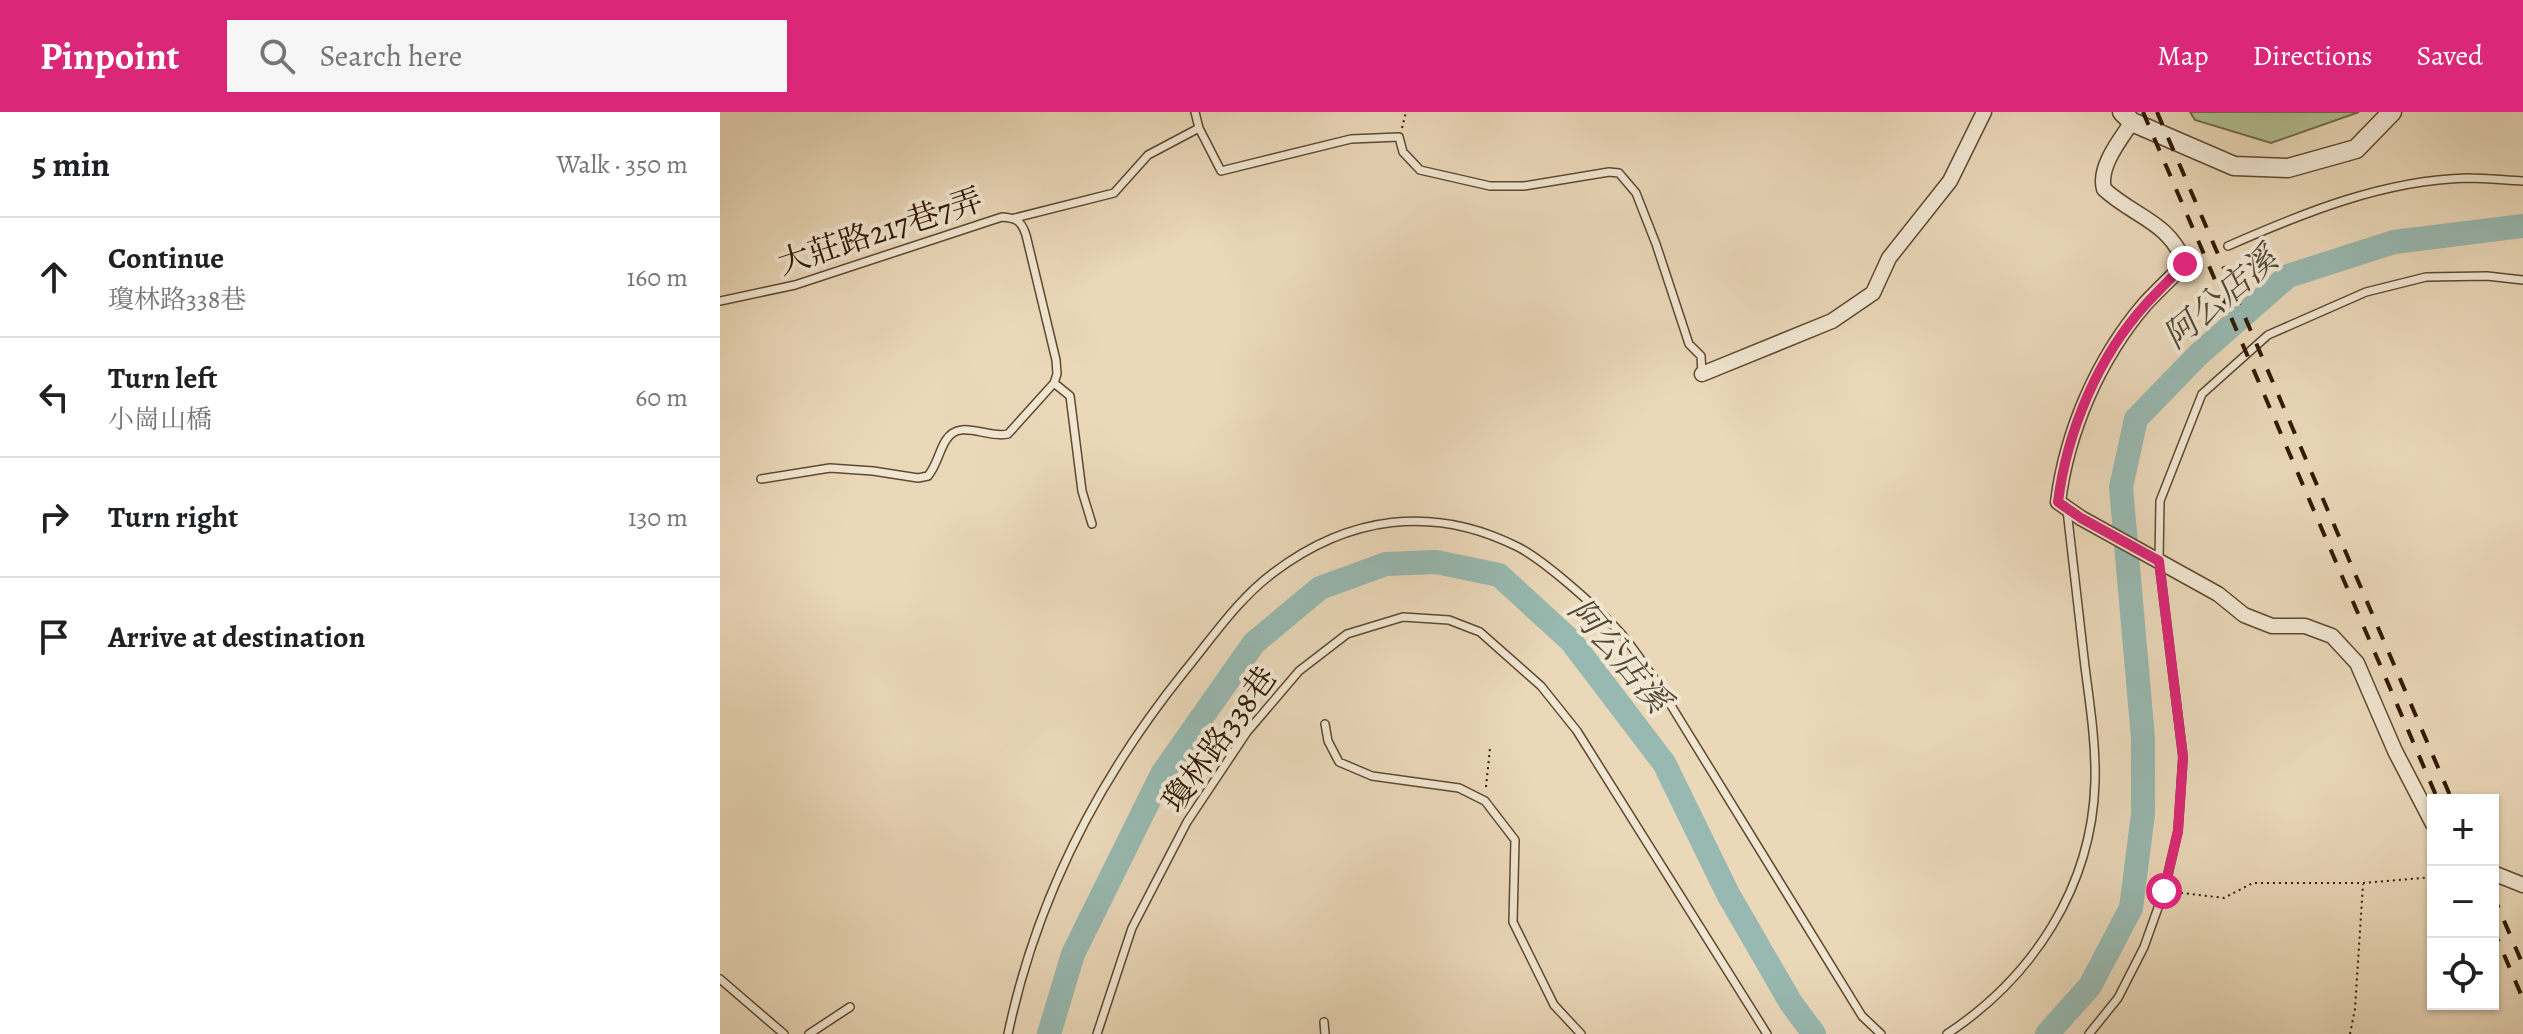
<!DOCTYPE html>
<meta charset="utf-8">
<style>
body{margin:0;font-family:Alegreya,"Noto Serif TC",serif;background:#f6f6f6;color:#202124}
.controls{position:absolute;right:24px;bottom:24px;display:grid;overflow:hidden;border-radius:0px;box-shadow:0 2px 6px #0004}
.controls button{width:72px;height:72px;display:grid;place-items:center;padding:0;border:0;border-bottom:2px solid #e0e0e0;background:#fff;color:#202124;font:40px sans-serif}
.stop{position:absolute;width:24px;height:24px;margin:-18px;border:6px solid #db2777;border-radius:50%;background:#fff}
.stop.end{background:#db2777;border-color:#fff;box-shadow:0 2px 8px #0008}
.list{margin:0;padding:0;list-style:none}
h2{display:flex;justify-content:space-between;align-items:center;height:104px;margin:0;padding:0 32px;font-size:34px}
h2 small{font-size:26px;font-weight:400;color:#757577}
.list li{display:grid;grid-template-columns:52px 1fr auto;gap:24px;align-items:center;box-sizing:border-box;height:120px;padding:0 32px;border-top:2px solid #e0e0e0}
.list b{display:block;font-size:30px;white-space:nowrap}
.list p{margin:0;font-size:26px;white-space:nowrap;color:#757577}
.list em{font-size:26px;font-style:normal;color:#757577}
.icon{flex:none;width:44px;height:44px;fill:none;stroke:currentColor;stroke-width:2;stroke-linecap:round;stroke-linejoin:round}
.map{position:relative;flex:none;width:1803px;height:922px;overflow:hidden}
header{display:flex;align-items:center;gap:48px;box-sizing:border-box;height:112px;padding:0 40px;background:#db2777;color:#fff}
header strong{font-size:38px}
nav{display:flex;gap:44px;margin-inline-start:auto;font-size:28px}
.search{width:560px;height:72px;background:#f6f6f6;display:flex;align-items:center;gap:20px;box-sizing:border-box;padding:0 28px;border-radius:0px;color:#757577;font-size:30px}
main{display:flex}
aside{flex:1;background:#fff}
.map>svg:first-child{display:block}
.green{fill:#b2c093;stroke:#726c4b;stroke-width:2}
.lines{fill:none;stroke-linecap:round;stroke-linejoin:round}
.river{stroke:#98b9b1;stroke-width:24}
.service-casing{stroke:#604930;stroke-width:10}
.minor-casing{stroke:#604930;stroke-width:17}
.tertiary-casing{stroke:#604930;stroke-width:21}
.path{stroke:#321903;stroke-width:2;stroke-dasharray:2 4;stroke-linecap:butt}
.service{stroke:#f1e6d2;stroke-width:7}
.minor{stroke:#f1e6d2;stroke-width:14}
.tertiary{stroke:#f1e6d2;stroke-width:18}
.rail{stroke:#321903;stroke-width:4;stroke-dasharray:14 14;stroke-linecap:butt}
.route{stroke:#db2777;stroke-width:10}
.labels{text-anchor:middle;stroke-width:8;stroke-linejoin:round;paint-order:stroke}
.street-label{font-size:32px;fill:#321903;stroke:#f1e6d2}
.water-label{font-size:34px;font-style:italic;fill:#514937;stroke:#f1e6d2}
</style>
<header>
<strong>Pinpoint</strong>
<div class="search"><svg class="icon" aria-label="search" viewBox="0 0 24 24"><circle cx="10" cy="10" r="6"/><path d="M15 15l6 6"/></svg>Search here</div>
<nav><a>Map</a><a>Directions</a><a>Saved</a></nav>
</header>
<main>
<aside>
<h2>5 min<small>Walk · 350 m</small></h2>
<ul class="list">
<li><svg class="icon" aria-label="ahead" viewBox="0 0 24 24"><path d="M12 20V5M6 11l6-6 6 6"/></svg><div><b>Continue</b><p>瓊林路338巷</p></div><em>160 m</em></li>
<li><svg class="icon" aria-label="left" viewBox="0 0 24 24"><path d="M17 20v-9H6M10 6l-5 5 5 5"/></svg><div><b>Turn left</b><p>小崗山橋</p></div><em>60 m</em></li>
<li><svg class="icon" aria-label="right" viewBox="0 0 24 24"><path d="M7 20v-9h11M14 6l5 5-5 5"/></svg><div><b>Turn right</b></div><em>130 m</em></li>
<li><svg class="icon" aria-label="arrive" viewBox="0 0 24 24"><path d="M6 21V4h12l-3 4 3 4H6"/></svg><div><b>Arrive at destination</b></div></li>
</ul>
</aside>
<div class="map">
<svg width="1803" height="922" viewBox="0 0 1803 922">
<rect width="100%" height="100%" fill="#ead8b9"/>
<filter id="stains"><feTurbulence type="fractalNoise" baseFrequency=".0025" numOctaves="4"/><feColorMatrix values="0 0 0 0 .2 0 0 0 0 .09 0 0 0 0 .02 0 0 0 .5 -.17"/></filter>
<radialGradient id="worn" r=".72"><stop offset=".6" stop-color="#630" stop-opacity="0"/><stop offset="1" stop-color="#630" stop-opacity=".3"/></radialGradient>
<path class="green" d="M1470,0H1639L1551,31L1475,8Z"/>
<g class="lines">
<path class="river" d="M329,922L353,842L442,662L534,531L600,476L666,452L716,450L779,463L851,529L944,651L1008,782L1071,891L1094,922
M1327,922L1370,874L1411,796L1423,702V626L1401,375L1416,307L1478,243L1568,164L1674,130L1803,114"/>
<defs>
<path id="service" d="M475,0L479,16
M295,106L394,81L428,43L479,16L501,59L631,27L679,25L683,40L700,58L770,74H804L889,60L899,61L916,81L936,132L969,232L981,244L982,262
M1508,134C1583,101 1664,68 1747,66C1765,66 1784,68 1803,69
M0,189L75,173L282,105C296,106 301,108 306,123L336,248L337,262L334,271L288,322C267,327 240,306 226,328C219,339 217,353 208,364L198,366L153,359L110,356L41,367
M334,271L350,284L362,379L372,412
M605,612L608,629L619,650L652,664L739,676L765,689L795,728L793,810L834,893L861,922
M0,867L64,922
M604,910L605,922
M89,922L130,895
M288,922C316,788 379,666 464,560C492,526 518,487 553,461C628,404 713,392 798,435C825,449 874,493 896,516C911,531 923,552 936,569L1142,904L1161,922
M377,922L412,816L467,710L527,620L579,559L627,522L683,505L729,508L760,520L821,574L857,619L1047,922
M1227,922C1313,865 1372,775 1375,670C1376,632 1370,593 1365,555C1359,502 1353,450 1347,398
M1369,922L1398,886L1424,835L1444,779L1458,719L1463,645L1439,449L1440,389L1482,282L1548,223L1646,180L1706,165L1767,164L1803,168"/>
<path id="minor" d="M1412,10C1400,28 1378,55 1384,77C1414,105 1449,109 1465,152C1452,165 1438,178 1425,192C1378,247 1347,319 1338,390L1361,406L1498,482L1524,503L1552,514H1585L1612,524L1637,551L1675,639L1713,712
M982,262L1112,209L1153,181L1169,146L1230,69L1264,0
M1773,761L1803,773"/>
<path id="tertiary" d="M1402,0L1412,10L1514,54L1568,56L1636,37L1672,0"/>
</defs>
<use href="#service" class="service-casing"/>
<use href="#minor" class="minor-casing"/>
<use href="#tertiary" class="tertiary-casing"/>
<path class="path" d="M682,16L686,0
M766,675L770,636
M1455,780L1504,786L1533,771H1643L1713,765
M1630,922L1635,897L1643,772"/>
<use href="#service" class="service"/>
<use href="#minor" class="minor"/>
<use href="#tertiary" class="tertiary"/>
<path class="rail" d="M1423,0L1718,688
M1437,0L1732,688
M1773,783L1803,853
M1773,817L1803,887"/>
</g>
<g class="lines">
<path class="route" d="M1444,779L1458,719L1463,645L1439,449L1361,406L1338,390C1347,319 1378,245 1426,192C1439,178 1452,165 1465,152"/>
</g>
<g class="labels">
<g class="street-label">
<text transform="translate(160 119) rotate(-18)" y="11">大莊路217巷7弄</text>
<text transform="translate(499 627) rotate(-54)" y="11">瓊林路338巷</text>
</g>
<g class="water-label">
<text transform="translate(1500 185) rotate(-40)" y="12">阿公店溪</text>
<text transform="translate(900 543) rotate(50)" y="12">阿公店溪</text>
</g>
</g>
<rect width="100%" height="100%" filter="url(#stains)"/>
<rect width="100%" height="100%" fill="url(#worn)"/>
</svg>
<div class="controls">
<button>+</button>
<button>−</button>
<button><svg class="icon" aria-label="locate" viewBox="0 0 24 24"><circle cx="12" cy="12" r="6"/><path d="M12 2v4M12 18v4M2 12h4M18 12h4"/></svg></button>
</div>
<div class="stop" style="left:1444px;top:779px"></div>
<div class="stop end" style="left:1465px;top:152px"></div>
</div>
</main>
